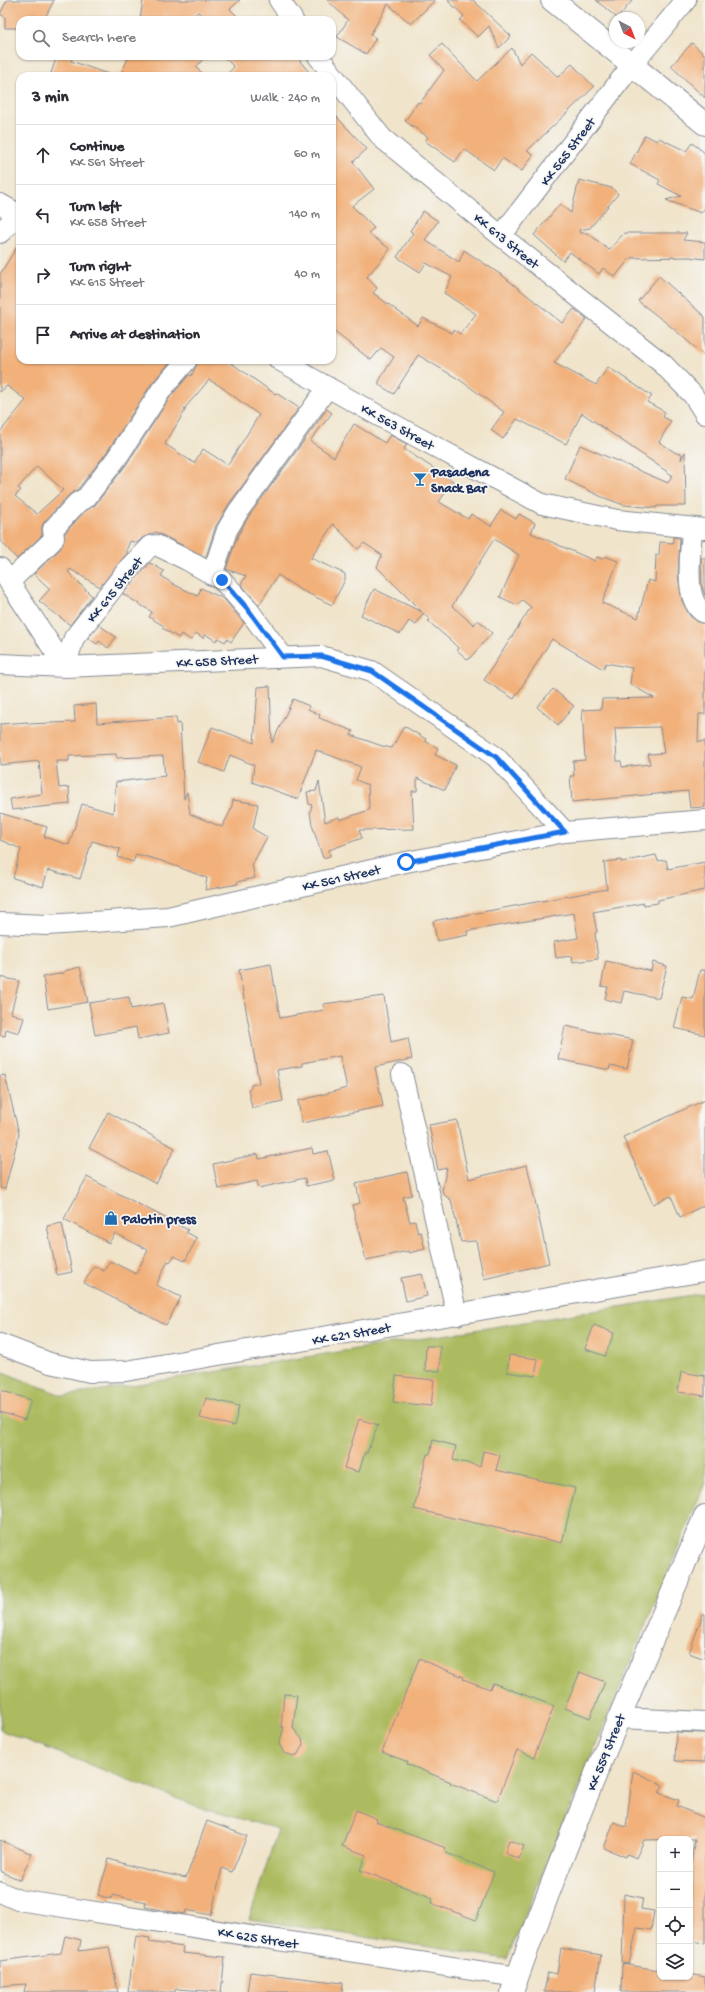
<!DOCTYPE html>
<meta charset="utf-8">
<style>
body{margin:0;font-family:"Gochi Hand",sans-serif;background:#f7f7f7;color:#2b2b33}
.controls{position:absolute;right:12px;bottom:12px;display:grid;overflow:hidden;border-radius:8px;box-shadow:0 1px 3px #0004}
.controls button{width:36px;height:36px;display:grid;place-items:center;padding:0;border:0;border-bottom:1px solid #e1e1e2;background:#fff;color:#2b2b33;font:20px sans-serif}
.compass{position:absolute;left:609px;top:12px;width:36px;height:36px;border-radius:50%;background:#fff;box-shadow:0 1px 3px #0004;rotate:138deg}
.stop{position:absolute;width:12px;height:12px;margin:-9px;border:3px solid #1a73e8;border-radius:50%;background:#fff}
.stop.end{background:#1a73e8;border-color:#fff;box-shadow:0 1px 4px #0008}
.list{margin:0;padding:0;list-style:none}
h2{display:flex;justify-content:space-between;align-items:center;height:52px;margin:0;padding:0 16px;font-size:17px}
h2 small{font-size:13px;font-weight:400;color:#7c7c81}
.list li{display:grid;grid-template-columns:26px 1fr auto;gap:12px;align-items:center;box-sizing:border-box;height:60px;padding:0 16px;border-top:1px solid #e1e1e2}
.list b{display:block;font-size:15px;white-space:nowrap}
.list p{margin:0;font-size:13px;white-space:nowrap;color:#7c7c81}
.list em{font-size:13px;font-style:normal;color:#7c7c81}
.icon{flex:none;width:22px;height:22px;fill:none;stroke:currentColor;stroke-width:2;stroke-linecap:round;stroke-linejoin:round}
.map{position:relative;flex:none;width:705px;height:1992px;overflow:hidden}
.search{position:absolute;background:#fff;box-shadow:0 1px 3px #0004;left:16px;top:16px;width:320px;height:44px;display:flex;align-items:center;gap:10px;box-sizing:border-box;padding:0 14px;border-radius:12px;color:#7c7c81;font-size:15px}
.panel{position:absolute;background:#fff;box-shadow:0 1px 3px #0004;left:16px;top:72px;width:320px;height:292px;border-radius:12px}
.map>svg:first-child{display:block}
.green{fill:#acbb5e;stroke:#64755e}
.building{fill:#f2b17a;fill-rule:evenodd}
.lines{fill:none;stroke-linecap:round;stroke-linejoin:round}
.minor-casing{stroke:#868a94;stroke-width:22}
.major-casing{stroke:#868a94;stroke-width:24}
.minor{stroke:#fff;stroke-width:20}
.major{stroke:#fff;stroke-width:22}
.route{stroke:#1a73e8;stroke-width:5}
.labels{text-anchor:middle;stroke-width:3.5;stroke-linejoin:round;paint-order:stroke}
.street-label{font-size:14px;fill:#1b2f5e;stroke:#f6f6f2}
.poi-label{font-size:14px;font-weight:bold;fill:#1b2f5e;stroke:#f6f6f2;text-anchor:start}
</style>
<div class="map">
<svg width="705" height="1992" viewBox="0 0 705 1992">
<rect width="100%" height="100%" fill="#f6f6f2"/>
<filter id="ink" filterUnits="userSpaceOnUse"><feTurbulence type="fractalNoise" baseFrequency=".025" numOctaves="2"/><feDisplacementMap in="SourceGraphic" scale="8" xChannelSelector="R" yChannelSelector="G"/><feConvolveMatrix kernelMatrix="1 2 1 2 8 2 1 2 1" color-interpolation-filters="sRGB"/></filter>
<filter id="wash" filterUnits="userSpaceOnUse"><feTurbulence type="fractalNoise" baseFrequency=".012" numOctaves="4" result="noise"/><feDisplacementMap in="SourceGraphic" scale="16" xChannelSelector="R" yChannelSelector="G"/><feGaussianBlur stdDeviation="0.9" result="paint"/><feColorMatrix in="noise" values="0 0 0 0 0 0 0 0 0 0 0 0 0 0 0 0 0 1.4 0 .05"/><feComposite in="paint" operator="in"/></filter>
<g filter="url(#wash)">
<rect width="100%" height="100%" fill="#f0e4ca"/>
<path class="green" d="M705,1293V1483L507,1959L249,1919L278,1829L204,1809L0,1730V1371L64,1396Z"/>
<g id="blocks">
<path class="building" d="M7,0H54L44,20H20V28H5V17L0,14Z
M143,0H240L230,9L241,20H205L198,12L188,20H171L167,15L160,20H140Z
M327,0H435L411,24L388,4L370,35L376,38L366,54L337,37L348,20Z
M447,0H473L511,36L499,48L489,26L478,37L460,20L464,16Z
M596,0H633L617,18Z
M692,43L705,55V98L671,66Z
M442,44L477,81L512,48L520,64L531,52L558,77L572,64L594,87L527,151L533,155L522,171L502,158L494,170L464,149L455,162L425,141L428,137L405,121L418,102L420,103L444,70L430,55Z
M57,56H73L71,61L108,74L107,76H50Z
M129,56H206L196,67L205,76H120Z
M223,56H296L312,76H225L234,67Z
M332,112L367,149L353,162L374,189L352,206L374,228L368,233L390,249L367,277L377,288L373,293L418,326L423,318L452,333L454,330L460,334L476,314L444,293L452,277L426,263L420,272L397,257L413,233L410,231L423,211L438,221L425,240L459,262L464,250L503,276L562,323L574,309L587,319L554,363L596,385L608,367L652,396L647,402L665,412L663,417L671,421L659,442L676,453L682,454L681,460L685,452L686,506H657L656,508L624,505L602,497L565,479L580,445L668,483L672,475L582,413L566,444L517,419L503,439L491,430L504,412L460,380L418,355L394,394L379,385V381L394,357L381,348L371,360L332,330Z
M645,135L657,141L659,138L686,151L692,143L705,153V208L701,213L666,200L681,196L658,184L660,180L630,164Z
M579,180L612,188L618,194L590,228L579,230L580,233H588L609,250L624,233H687L683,240L705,242V259L689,257L630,258L615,277L603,268L599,274L570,252L563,261L534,235L560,204L571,213Z
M20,242V360L171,361L152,383L107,452L78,489L69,495L45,521L42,526V535L17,559L0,540V432L26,400L7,386L0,392V274ZM37,466L63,490L37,514L15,496L21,490L18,488Z
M659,276L705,317V356L669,325L638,301Z
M199,360H227L275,394L276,393L299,408L229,504L216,526L206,557L156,532L142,538L137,543L130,541L126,551L128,552L100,587L70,569L68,572L92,596L70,625L39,601L50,589L34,574L60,549L63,544L65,533L84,512L95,505L126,465L171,396L189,375L191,376ZM209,380L220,386L259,415L228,465L203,449L194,463L165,444L186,409H184Z
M327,409L332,413L310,441L334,457L354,424L385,443L390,435L407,444L404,449L453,481L439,502L468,519L471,514L491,526L501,510L516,519L519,514L535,523L531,533L595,561L597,557L603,559L605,556L618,561L602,603L638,618L648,580L655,582L656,555H659L660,542L673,543V537L680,538L678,575L682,601L690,616L698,622L705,624V714H699L698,742L705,741V807L690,808L688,791L572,802L570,776H574L573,761L585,760L582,710L601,709L602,699L654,698L630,684L632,668L606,663L603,669L552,639L514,699L484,680L531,607L522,600L517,605L500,597L519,555L494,539L452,606L474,625L478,620L492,633L468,660L457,650L458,648L451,641L428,621L430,620L423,613L416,625L409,621L400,634L361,615L374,589L422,612L377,567L382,555L364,543L358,549L333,524L311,558L345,574V580L332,605L299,589L278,575L259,605L241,584L246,576L226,569L238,535L249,516ZM660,727L664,753L648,754L650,764L622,767L621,761H617L615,728Z
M701,558H705V596L702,586Z
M150,563L164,571L161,576L175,585L198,596L201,588L224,599L244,623L231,642L227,639L225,642L218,638L216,641L205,634L203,638L196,633L191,640L181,634L179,638L162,628L164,626L149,617L152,612L123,594Z
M99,625L116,637L108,648L99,641L97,644L88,638Z
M270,686L272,743L293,699L309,706L308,709L320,715L319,718L353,731L351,735L382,746L392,748L404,726L426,739L425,741L438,748L435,755L456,765L445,790L417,778V791H412L414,829L359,830L362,838L329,850L330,856L323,858L312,825L310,812L312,805L309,804L307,792L316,791L319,781L325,822L339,817L340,820L369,810L368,785L356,780L361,767L316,750L298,799L252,782L254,765L230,755L224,772L198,762L212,727L254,743L258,687Z
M553,689L574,706L558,725L537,707Z
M96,704L97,723L176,717L177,724L180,723L184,799L187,792L190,814L222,827L231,810L233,800L258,804L253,829L267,837L252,865L255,878L237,882L238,884L205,890L207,878L162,861L136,854L133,862L118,857L120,849L92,841L80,879L48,870L43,887L13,878L21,849L0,840V813L47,827L44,837L69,845L82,804L113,813L116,782L165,776L163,756L117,758L116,754L69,756V761H56L59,788L69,787L70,804L12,810L10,799L42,794L39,761L0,765V724L28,722V724L75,722L74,706Z
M656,855L658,861L666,860L668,869L705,862V890L658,900V903L644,905V903L593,912L597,932L595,933L598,959L573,962L572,956L556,958L554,942L578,938L574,913L467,931L468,935L437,941L433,921L607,889L604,862L621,860V862Z
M606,961L651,971L653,962L667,966L659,998L624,991L621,1003L605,999L608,987L601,986Z
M271,964L280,1018L324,1010L323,1004L384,996L391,1042L408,1038L412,1059L375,1067L383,1106L302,1123L298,1101L347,1088L340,1056L302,1063V1066L277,1070L283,1101L252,1108L248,1089L251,1088V1085L259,1083L239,970Z
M80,967L88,1002L48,1009L43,977L64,973V971Z
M700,970H705V1035L674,1028L682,997L693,999Z
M0,977L19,981L11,1013L24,1018L19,1033L6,1029L5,1036L0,1035Z
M129,997L131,1009L163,1003L169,1033L138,1039L136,1027L95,1035L89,1003Z
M565,1026L633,1040L627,1069L610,1066L609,1070L558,1059Z
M5,1075L19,1134L5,1189L0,1188V1076Z
M705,1100V1205L680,1217L671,1196L653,1204L623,1137Z
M108,1112L175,1148L156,1184L89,1148Z
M457,1120L469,1179L527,1165L549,1263L484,1279L476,1241L461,1242L451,1200L443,1194L442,1190L447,1168L438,1170L429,1125Z
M312,1148L313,1154L328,1151L335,1180L306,1186L305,1178L259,1188L257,1181L218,1189L213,1164L258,1154L259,1159Z
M407,1172L412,1195L403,1197L410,1222L415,1221L418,1233L421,1232L425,1249L409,1253L408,1251L366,1260L352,1205L360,1203L356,1183Z
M87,1177L188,1230L186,1232L197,1238L185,1261L174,1256L170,1262L168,1261L156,1285L181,1297L166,1325L84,1283L94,1266L104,1271L110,1261L136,1274L148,1250L115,1233L109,1243L64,1219Z
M62,1223L72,1272L57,1275L47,1226Z
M422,1274L427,1296L406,1301L401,1278Z
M594,1325L614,1333L605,1356L585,1349Z
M426,1346H440V1371H425Z
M509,1355L538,1359L535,1376L507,1372Z
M681,1372L705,1376V1396L678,1392Z
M396,1376L434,1380L431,1406L393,1402Z
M0,1390L31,1400L25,1420L0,1412Z
M206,1398L239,1406L234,1426L200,1418Z
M359,1419L378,1425L367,1453L365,1452L359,1472L344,1468Z
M433,1440L456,1446L453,1460L480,1466L483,1451L500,1455L496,1470L575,1488L562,1543L414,1509L427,1454H430Z
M703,1614H705V1659L689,1653Z
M419,1659L464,1677L463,1679L490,1689L493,1683L554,1706L534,1757L517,1750L497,1801L450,1783L451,1782L407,1764L408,1762L382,1752Z
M580,1672L605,1682L590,1718L565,1708Z
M284,1694L297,1695L293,1728L302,1739L303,1744L298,1754L294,1756L284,1753L279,1744L284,1727H281Z
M676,1732L705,1733V1762L675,1761Z
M633,1771L663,1785L659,1793L679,1800L677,1806L705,1818V1943L690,1941V1869L695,1839L644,1840L636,1858L627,1854L626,1857L604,1848L614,1822L626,1827Z
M356,1810L377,1819L376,1822L446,1848L444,1852L494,1872L476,1920L431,1903L433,1898L360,1870L366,1855L342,1846Z
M207,1821L247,1836L232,1872L222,1868L211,1915L186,1910L185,1914L161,1910L145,1907L146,1902L112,1895L111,1899L98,1895L109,1859L135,1867L186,1878Z
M0,1840L32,1854L20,1880L0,1871Z
M509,1840L524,1846L519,1859L505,1853Z
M624,1894L643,1898L641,1909L654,1911L651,1930L637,1928L629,1964L622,1963Z
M65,1936L81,1940L79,1951L109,1947L118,1992H24L26,1984L0,1986V1961L61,1953Z
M136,1936L150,1938L149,1942L183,1947L182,1953L225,1957L221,1992L176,1989L175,1992H128Z
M561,1948L601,1955L595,1992H544L548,1972L557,1974Z
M622,1964L659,1970L658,1977H690V1974L705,1977V1992H621Z
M250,1972L343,1983L342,1992H247Z"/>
</g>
</g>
<g filter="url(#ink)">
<use href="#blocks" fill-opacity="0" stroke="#868a94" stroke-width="1"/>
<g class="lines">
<defs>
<path id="minor" d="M279,0L293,20
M318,56L382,138L501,236L663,364L693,395L705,414
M0,204L20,215
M0,233L19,214
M501,236L632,65L686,0
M279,360L406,431L542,504L617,520L705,529
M692,529C691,551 682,602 705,613
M0,568L65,667L74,638L128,569L150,546L156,545L187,560L222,580L247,608L283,657
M212,575L227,530L239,510L328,387
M9,582L51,542L54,538L53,529L77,503L86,498L116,459L162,389L187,360
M0,664L65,667L321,656L372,671L496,757L565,832
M0,923L47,925L168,917L406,862L565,832L705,820
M402,1074L457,1315
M0,1344L50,1363L90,1372L126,1371L705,1271
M619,1718L705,1722
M0,1892L18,1900L517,1977"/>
<path id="major" d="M552,0L705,124
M512,1992C569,1830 638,1673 705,1516"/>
</defs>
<use href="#minor" class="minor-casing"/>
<use href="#major" class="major-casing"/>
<use href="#minor" class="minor"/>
<use href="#major" class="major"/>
</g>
</g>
<g class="lines" filter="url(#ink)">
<path class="route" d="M222,580L247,608L283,657L321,656L372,671L496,757L565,832L406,862"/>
</g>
<defs>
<symbol id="bar-bare" viewBox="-9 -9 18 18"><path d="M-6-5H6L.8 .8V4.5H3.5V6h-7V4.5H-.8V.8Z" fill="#1f6fb2" stroke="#f6f6f2" stroke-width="2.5" paint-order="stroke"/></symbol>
<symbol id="shop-bare" viewBox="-9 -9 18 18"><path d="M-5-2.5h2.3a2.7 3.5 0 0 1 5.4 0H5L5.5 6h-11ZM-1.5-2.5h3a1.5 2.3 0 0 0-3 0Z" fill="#1f6fb2" stroke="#f6f6f2" stroke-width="2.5" paint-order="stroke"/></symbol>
</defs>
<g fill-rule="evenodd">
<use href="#bar-bare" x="410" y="469" width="20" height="20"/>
<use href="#shop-bare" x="101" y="1208" width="20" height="20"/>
</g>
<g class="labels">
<g class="street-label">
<text transform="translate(567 151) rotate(-53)" y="5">KK 565 Street</text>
<text transform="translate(507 240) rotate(39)" y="5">KK 613 Street</text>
<text transform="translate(398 426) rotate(29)" y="5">KK 563 Street</text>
<text transform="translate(114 589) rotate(-51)" y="5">KK 615 Street</text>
<text transform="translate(217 660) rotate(-3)" y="5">KK 658 Street</text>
<text transform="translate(341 877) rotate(-13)" y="5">KK 561 Street</text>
<text transform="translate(351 1333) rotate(-10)" y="5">KK 621 Street</text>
<text transform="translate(605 1752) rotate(-68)" y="5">KK 559 Street</text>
<text transform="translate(258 1937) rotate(9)" y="5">KK 625 Street</text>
</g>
<g class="poi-label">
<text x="431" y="476">Pasadena<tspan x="431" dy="16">Snack Bar</tspan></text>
<text x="122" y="1223">Palotin press</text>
</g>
</g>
</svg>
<div class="controls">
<button>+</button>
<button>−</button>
<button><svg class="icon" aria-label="locate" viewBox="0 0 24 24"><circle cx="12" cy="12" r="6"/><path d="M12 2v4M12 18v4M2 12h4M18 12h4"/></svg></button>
<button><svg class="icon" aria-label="layers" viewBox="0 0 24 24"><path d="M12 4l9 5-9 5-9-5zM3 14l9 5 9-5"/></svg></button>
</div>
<svg class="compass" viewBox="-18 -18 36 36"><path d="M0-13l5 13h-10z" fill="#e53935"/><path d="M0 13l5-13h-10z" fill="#7c7c81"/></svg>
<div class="stop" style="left:406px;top:862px"></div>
<div class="stop end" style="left:222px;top:580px"></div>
<div class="search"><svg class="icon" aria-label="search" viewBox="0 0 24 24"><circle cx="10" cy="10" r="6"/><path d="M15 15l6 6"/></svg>Search here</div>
<section class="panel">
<h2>3 min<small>Walk · 240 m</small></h2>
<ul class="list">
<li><svg class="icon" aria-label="ahead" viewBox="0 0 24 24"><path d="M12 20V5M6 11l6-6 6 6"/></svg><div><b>Continue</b><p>KK 561 Street</p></div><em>60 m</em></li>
<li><svg class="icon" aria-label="left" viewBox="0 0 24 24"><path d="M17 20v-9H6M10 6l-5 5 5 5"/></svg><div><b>Turn left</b><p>KK 658 Street</p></div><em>140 m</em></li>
<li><svg class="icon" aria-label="right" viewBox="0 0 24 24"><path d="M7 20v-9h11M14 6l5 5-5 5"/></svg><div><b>Turn right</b><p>KK 615 Street</p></div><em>40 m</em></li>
<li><svg class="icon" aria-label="arrive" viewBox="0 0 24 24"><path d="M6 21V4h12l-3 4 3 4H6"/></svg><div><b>Arrive at destination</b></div></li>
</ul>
</section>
</div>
